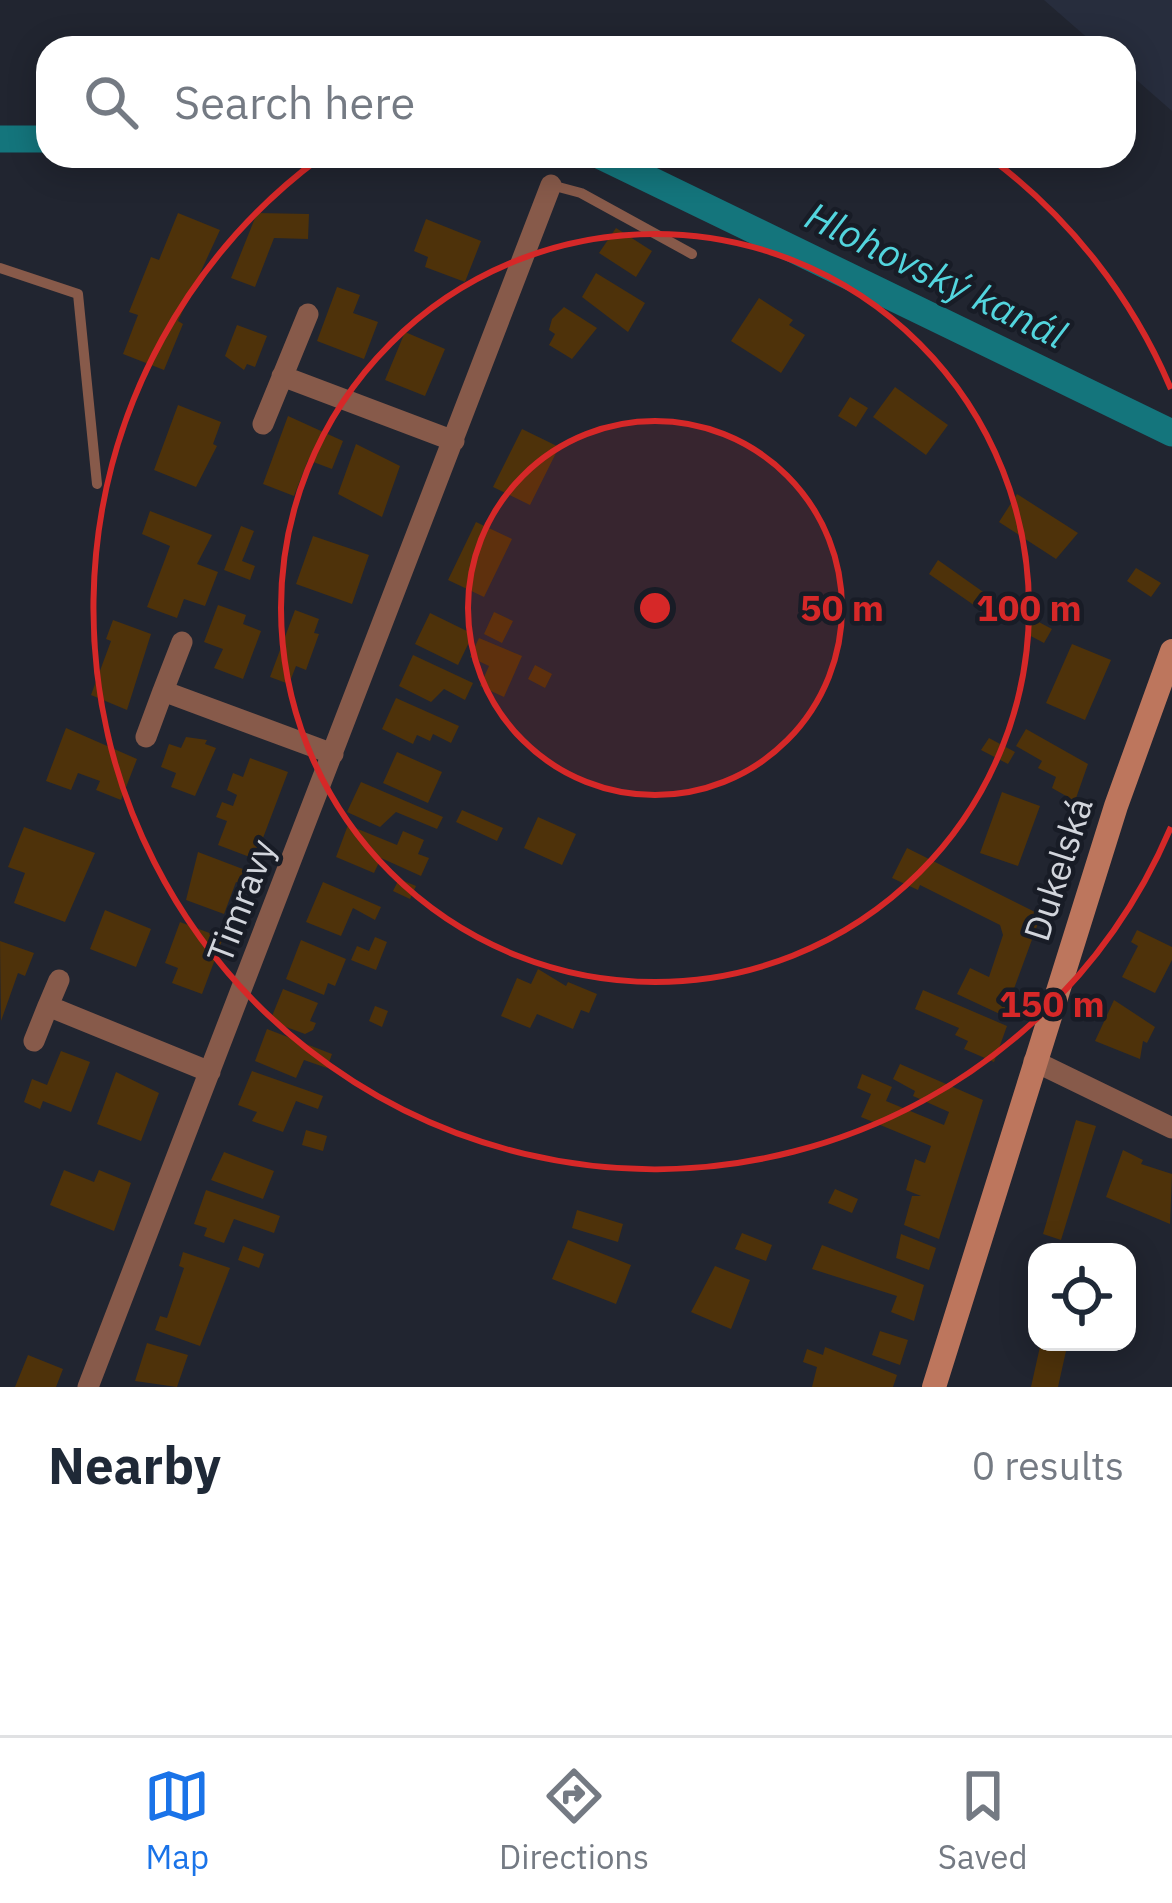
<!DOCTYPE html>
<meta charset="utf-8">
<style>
body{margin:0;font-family:"IBM Plex Sans",sans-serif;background:#f6f6f7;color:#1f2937}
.controls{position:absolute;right:36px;bottom:36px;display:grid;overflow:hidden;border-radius:24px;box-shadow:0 6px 30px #0003}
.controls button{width:108px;height:108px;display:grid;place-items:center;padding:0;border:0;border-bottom:3px solid #e0e1e3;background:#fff;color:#1f2937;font:60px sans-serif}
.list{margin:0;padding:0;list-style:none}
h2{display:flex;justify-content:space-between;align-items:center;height:156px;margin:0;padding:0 48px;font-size:51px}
h2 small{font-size:39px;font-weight:400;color:#747a83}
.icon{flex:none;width:66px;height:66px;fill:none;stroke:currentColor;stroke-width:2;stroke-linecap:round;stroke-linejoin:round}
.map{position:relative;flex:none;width:1172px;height:1387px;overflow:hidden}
.search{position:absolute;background:#fff;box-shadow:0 6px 30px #0003;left:36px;right:36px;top:36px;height:132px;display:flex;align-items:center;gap:30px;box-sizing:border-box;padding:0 42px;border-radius:36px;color:#747a83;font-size:45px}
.sheet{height:348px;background:#fff}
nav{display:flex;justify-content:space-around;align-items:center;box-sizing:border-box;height:168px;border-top:3px solid #e0e1e3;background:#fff;font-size:33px;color:#747a83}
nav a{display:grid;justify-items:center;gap:6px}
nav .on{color:#1a73e8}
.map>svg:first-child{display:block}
.built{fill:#272d3d}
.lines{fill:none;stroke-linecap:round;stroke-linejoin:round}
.canal{stroke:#14757c;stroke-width:27}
.building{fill:#4e320a}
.lane{stroke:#875a4a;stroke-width:10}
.street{stroke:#875a4a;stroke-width:21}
.secondary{stroke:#bd765d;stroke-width:24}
.ring{fill:none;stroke:#d62828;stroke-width:6}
.labels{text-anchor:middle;stroke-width:9;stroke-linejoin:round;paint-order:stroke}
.street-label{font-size:36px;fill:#d2d5dc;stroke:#181c26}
.water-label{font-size:39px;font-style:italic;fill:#53d5de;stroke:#181c26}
.centre{fill:#d62828;stroke:#181c26;stroke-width:6}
.ring-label{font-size:36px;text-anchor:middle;font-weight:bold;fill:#d62828;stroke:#181c26;stroke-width:9;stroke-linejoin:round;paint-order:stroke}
</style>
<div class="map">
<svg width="1172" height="1387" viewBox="0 0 1172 1387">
<rect width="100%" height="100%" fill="#212530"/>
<path class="built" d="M1044,0H1172V111L1124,69V48H1099Z"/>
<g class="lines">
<path class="canal" d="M0,139H48
M601,156L1172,433"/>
</g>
<path class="building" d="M178,213L220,230L178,321L183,324L164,370L123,354L138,315L129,312L151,257L159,260Z
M257,213L309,214L308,239L274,238L255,287L231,278Z
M426,219L481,241L465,282L425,267L428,257L414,251Z
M616,228L652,251L636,277L599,253Z
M596,273L645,303L628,332L582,297Z
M337,287L360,295L353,313L378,322L364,359L317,341Z
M759,298L793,320L789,325L805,335L781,373L731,341Z
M564,307L597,328L572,359L549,345L555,334L549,330L552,319Z
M237,325L267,336L255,367L247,364L244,370L225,356Z
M405,332L445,349L425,396L385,380Z
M895,387L948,425L926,455L873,417Z
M850,397L868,408L856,427L838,416Z
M178,405L221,422L213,444L217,446L196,487L154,470Z
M288,416L343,441L332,469L308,460L294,496L263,484Z
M522,429L559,447L530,505L493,487Z
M356,444L400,466L382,517L338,494Z
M1017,494L1078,533L1056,559L999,522Z
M150,511L212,535L197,564L218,572L205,606L184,599L177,618L147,607L170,546L142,534Z
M476,522L512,539L484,597L448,580Z
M241,526L254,531L242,561L255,566L250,580L224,570Z
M313,536L369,555L352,604L296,584Z
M938,560L1003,606L994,619L929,574Z
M1136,568L1161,583L1151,597L1127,581Z
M218,605L246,615L243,624L261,631L243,679L214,668L223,649L204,642Z
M295,610L319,619L314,633L319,634L306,670L296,666L289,684L270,677Z
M494,612L513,621L502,643L484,634Z
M430,613L473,634L458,665L415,644Z
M1033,619L1052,629L1044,643L1025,633Z
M113,620L151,634L127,710L91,695L111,641L106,639Z
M479,638L522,656L504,697L480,686L489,666L470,657Z
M1072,644L1111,660L1085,720L1046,703Z
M413,655L473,683L465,700L444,689L431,702L399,686Z
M535,665L552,674L545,688L528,679Z
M396,698L459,726L451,743L433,734L430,741L417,735L413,744L382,729Z
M66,728L137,759L121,800L96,790L100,781L78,773L71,790L46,781Z
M1026,729L1088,764L1075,801L1052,788L1056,777L1038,768L1042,761L1016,746Z
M186,737L207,740L205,744L216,748L195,796L171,787L176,773L161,767L169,744L181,748Z
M989,738L1015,752L1008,764L981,750Z
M397,752L442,772L428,803L383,783Z
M250,758L288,772L255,859L218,845L227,821L216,817L222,802L233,806L237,795L227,790L233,773L243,777Z
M361,782L443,817L437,829L396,812L380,827L347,812Z
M1002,792L1040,806L1018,866L980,853Z
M462,810L503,828L497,841L456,822Z
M538,817L576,834L562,865L524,848Z
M348,825L397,845L403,831L424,840L418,854L429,858L421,876L381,858L374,873L336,857Z
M24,827L95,853L65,922L14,903L25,873L8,867Z
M907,848L1041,915L1004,1016L957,994L970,968L989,977L1003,935L1000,925L920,885L918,890L892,878Z
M198,852L248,871L243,884L236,882L224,914L186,900Z
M399,879L416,886L410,899L393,891Z
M323,882L381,907L375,920L353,908L341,936L306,922Z
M105,910L151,929L136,967L90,949Z
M180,922L223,938L202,994L172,983L178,968L165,963Z
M1137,930L1172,947V960L1155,993L1122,977L1138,946L1131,942Z
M375,937L387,942L376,970L351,960L357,946L369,951Z
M301,940L346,959L335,986L328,983L324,995L286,979Z
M0,941L34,953L25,976L18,973L1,1021Z
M538,969L566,986L568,982L597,994L589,1013L581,1010L573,1029L537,1014L530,1028L501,1016L517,978L531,984Z
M283,989L318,1003L310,1021L316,1023L313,1030L305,1034L270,1021Z
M923,990L1007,1026L994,1062L964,1049L968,1041L955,1035L959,1028L915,1009Z
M1114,1000L1155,1027L1147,1043L1143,1041L1140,1059L1095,1041Z
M375,1006L388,1011L382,1027L369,1021Z
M267,1029L332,1054L327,1068L304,1060L296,1078L255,1061Z
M61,1051L90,1062L71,1112L43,1101L40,1109L24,1102L32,1079L47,1085Z
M900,1064L983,1100L939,1239L904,1225L912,1196H921L906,1190L915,1159L925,1163L931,1146L861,1117L871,1094L857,1088L862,1074L892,1087L886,1101L944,1125L949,1112L913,1096L915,1091L893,1079Z
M252,1071L323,1096L318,1109L296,1101L283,1132L252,1121L257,1112L238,1105Z
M116,1072L159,1093L141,1141L97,1124Z
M1076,1120L1096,1126L1061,1240L1043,1234Z
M306,1130L327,1136L323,1151L302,1145Z
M1123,1150L1143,1160L1141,1164L1172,1174L1170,1224L1106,1197Z
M224,1152L274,1171L263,1199L211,1180Z
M64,1170L94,1182L99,1170L131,1183L114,1231L50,1205Z
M835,1189L858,1199L852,1213L828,1203Z
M206,1190L280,1216L274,1233L234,1219L224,1243L204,1236L207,1228L194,1224Z
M577,1210L623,1224L618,1242L572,1228Z
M742,1233L772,1245L766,1261L735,1249Z
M901,1234L936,1248L929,1270L896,1258Z
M568,1240L631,1265L616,1304L552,1279Z
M822,1245L924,1285L914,1321L891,1312L897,1296L812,1269Z
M243,1246L264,1254L259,1268L238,1260Z
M183,1252L230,1268L200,1346L155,1330L160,1316L167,1318L184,1268L179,1266Z
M715,1266L750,1280L731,1329L691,1312Z
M880,1331L908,1340L900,1365L872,1355Z
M1041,1342H1068L1058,1387H1031Z
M147,1343L188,1355L177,1387L135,1381Z
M825,1347L897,1375L893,1387H812L817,1367L803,1362L807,1349L823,1355Z
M28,1355L63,1369L56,1387H15Z"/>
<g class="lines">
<path class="lane" d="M551,185L581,193L692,254
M0,268L78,294L97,484"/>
<path class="street" d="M282,376L454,441
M263,424L308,314
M163,691L182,642
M146,737L163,691L333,754
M59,980L48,1006L210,1072
M34,1041L48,1006
M1034,1061L1172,1128
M88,1387L551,185"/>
<path class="secondary" d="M934,1387L1116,806L1172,651"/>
</g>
<circle cx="655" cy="608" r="187" fill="#d62828" fill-opacity=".12"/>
<g class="ring">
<circle cx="655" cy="608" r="187"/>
<circle cx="655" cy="608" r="374"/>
<path d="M1171 827A561 561 0 1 1 321 157M626 48A561 561 0 0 1 684 48M989 157A561 561 0 0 1 1171 389"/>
</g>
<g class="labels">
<g class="street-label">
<text transform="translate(1058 869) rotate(-72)" y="13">Dukelská</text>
<text transform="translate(241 901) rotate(-69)" y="13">Timravy</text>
</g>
<g class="water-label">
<text transform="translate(936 275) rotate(26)" y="14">Hlohovský kanál</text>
</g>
</g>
<circle cx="655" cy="608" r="18" class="centre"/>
<g class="ring-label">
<text x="842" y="621">50 m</text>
<text x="1029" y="621">100 m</text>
<text x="1052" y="1017">150 m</text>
</g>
</svg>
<div class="controls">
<button><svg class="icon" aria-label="locate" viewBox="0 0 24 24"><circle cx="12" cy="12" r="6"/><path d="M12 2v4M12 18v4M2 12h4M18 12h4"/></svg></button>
</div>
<div class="search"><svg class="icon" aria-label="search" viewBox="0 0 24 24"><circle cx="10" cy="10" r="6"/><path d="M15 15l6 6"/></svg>Search here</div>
</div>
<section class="sheet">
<h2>Nearby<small>0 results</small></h2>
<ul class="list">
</ul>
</section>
<nav>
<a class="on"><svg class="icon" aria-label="map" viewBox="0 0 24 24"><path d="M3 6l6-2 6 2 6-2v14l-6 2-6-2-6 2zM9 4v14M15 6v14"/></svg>Map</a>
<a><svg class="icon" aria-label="directions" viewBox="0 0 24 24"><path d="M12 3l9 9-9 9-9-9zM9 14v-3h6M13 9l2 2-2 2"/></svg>Directions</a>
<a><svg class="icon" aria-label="saved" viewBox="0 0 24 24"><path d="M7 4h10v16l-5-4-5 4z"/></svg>Saved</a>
</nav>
